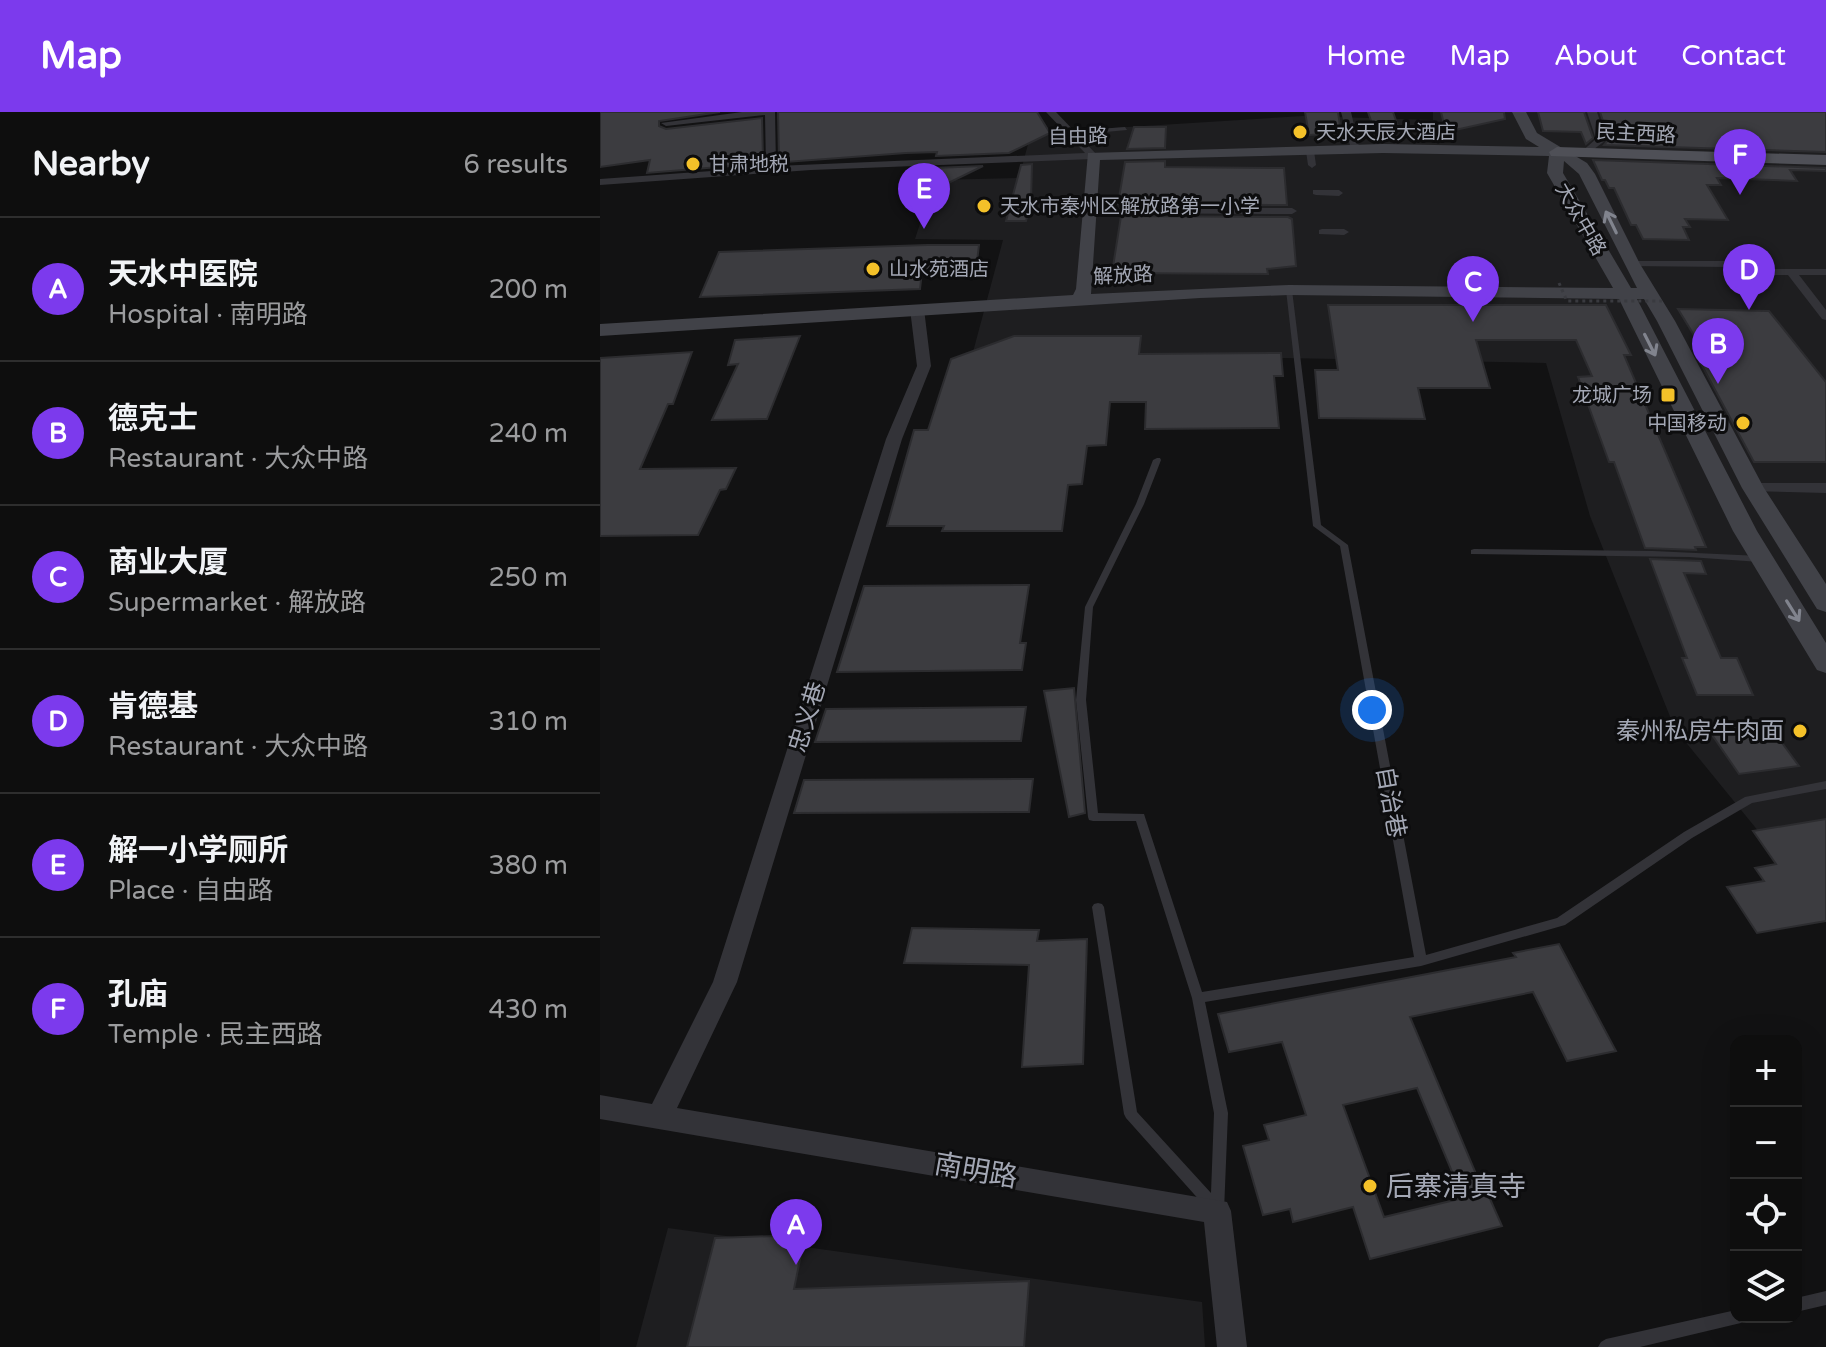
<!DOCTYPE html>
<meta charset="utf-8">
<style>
body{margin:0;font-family:"Varela Round","Noto Sans SC",sans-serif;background:#171717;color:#f1f3f6}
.controls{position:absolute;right:24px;bottom:24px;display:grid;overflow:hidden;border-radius:16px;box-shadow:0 8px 32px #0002}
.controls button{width:72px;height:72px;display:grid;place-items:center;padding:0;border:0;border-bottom:2px solid #2e2e2e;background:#0e0e0e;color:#f1f3f6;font:40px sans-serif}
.you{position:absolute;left:772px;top:598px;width:28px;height:28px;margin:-20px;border:6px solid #fff;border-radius:50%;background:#1a73e8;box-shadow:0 0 0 12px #1a73e833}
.badge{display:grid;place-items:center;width:52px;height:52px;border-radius:50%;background:#7c3aed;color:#fff;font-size:26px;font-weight:700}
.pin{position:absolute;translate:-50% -66px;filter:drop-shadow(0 2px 4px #0008)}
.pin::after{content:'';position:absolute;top:42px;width:28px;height:24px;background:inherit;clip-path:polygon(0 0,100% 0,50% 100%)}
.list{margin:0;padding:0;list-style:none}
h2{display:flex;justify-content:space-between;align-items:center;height:104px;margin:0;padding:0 32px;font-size:34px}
h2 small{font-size:26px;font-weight:400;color:#9b9c9e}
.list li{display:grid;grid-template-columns:52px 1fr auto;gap:24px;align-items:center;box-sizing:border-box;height:144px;padding:0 32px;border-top:2px solid #2e2e2e}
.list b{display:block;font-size:30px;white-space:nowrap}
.list p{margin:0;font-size:26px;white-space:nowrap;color:#9b9c9e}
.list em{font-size:26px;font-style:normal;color:#9b9c9e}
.icon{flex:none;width:44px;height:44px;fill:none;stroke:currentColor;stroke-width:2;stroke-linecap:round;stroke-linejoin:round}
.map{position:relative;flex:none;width:1226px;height:1235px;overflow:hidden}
header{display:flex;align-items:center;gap:48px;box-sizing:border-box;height:112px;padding:0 40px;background:#7c3aed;color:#fff}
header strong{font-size:38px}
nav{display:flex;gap:44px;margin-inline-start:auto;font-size:28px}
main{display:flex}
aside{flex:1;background:#0e0e0e}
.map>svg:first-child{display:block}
.built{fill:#1e1e20}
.building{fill:#3c3c40;stroke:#2c2c2f;stroke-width:2;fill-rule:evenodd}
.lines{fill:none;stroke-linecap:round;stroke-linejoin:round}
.service{fill:#333338;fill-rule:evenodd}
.pedestrian{fill:#333338;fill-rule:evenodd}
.minor{fill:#333338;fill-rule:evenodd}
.secondary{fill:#414248;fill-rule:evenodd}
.primary{fill:#4f5057;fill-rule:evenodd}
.path-bridge{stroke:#393a3f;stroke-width:3;stroke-dasharray:3 4;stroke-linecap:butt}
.oneway{stroke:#81848e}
.poi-dot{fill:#f4c129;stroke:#0d0d0e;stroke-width:3}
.labels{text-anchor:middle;stroke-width:6;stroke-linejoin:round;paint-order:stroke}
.far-poi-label{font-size:20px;fill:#a3a7b4;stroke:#0d0d0e;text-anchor:start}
.far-street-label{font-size:20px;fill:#a3a7b4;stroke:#0d0d0e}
.street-label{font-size:24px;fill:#a3a7b4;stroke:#0d0d0e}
.poi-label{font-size:24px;fill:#a3a7b4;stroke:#0d0d0e;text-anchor:end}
.near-street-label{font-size:28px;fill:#a3a7b4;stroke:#0d0d0e}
.near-poi-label{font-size:28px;fill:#a3a7b4;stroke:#0d0d0e;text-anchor:start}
</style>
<header>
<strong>Map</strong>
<nav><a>Home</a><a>Map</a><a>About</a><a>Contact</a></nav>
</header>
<main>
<aside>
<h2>Nearby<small>6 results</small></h2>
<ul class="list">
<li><span class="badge">A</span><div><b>天水中医院</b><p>Hospital · 南明路</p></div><em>200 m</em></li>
<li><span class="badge">B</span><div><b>德克士</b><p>Restaurant · 大众中路</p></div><em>240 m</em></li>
<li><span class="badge">C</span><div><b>商业大厦</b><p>Supermarket · 解放路</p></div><em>250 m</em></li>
<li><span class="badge">D</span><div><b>肯德基</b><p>Restaurant · 大众中路</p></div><em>310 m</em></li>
<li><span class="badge">E</span><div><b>解一小学厕所</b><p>Place · 自由路</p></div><em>380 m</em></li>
<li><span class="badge">F</span><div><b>孔庙</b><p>Temple · 民主西路</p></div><em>430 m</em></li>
</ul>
</aside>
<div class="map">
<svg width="1226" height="1235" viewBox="0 0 1226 1235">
<rect width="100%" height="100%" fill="#121213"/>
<path class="built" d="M833,0H1040L1226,25V802L1075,617L990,404L946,251L373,240L403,128L315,127L334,68L419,66L431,21L703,4L833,8Z
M68,1116L602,1190L605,1235H36Z"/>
<path class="building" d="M0,0H120L59,9V14L66,17L162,6L163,48L142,50L131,54L47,61L50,48L0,55Z
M178,0H437L450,21L409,41L336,44L337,40L306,41L186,50V46L179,47Z
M705,0H738L741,21L709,23Z
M768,0H793L800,20H775Z
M841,0H904L905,7L846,20Z
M938,0H984L993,26L986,32L981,20L943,19Z
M1000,0H1226V40L1004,33L1009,27Z
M534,15H566L565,36L527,37Z
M993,48L1226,56V59L1190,58L1197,69L1117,66L1121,73H1107L1128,108L1085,107L1090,115H1083L1089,128L1043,127L1036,113H1031L1014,76H1009L1005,68H1002Z
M565,49V55L684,56L687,93L518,92L525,50Z
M432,52L431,89L426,109H406L421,53Z
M383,54L328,81L333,56Z
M521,104L688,105L692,107L696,154L667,157L668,162L512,161Z
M327,133H379L376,158L322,160L320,177L100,185L119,140Z
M728,193H1006L1031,243H1024L1106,435H1095L1096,438L1045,436L1014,350H1009L978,265L992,264L976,228H876L890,276H818L825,307L719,306L715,258H738Z
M1078,197L1169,199L1226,270V350H1154L1099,248H1109Z
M200,224L167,307L112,308L138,252L128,253L135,228Z
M414,224H541L539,242L681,241L683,264H674L679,316L545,317L546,290H510L506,333L487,334L482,372L468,373L462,419H342L344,414H287L314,318H328L351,247Z
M92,240L73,292H68L40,357L136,356L126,377L120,378L98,423L0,424V246Z
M1050,447L1101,449L1106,462L1084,461L1121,546H1137L1153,583H1097L1082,546H1087Z
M429,473L420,531H426L422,558L237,560L264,474Z
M474,576L485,701L469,705L444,579Z
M426,595L421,629L215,630L226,597Z
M1166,609L1199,654L1139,662L1108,617Z
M433,667L429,700L194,701L204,668Z
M1226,707V809L1157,821L1127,775L1164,769L1155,756L1176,752L1153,719Z
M312,816L439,818L437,829L487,827L483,952L422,955L429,853L304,851Z
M959,832L1016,939L967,949L933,880L810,905L884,1081L887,1080L902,1114L770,1147L753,1095L693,1110L690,1097L663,1103L643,1034L669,1028L664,1013L706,1003L682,930L629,940L618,902L916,845L913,841ZM817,976L863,1086L784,1105L743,993Z
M205,1123L194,1177L429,1169L424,1235H87L115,1126Z"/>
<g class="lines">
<path class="service" d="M525,15L527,18L473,23L470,21L473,19Z
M689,176L692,178L721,413L748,433L826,843L957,806L1084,720L1145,685L1226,669V677L1152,691L1092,726L965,813L821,854L605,890L628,1001L624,1099L622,1104L617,1106L612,1104L610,1100L526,1006L524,1002L492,795L494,792L498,791L502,792L504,795L537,1000L611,1081L614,1001L592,886L536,709H493L489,708L488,705L476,588L485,495L536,392L553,348L557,346H560L561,348L544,392L493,495L486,588L498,701L544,702L602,880L814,845L740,434L713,414L686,178Z
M874,437L1053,439L1160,444L1164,447L1160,450L1089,445L871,442V438Z
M1226,1179V1193L1196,1200V1186Z
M1136,1198V1205H1147L1145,1210L1040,1235H998L1001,1230L1006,1227Z"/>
<path class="pedestrian" d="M710,36L714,39L716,53L712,56L708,53L706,39Z
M713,78H739L743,81L739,84L716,83L713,82Z
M489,96H692L697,99L692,102L492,101L489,100Z
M722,117H744L749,120L744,123L719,122V118Z
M1031,149H1132L1140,157H1226V163H1199L1226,198V208L1222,207L1188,163H1137L1129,155L1028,154V150Z"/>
<path class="minor" d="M142,0H175L176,54L485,41L446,0H456L498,44L493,47L211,58L0,73V67L166,55L165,3L66,14L61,11Z
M741,0H751L760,39L751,37Z
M987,0H997L1006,28L985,44L980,41L996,27Z
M317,193L324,197L331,254L302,327L137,870L77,996L627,1090L631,1099L647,1235H617L604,1110L0,1007V983L52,992L113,870L286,327L317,254L310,197Z
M1153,371H1226V381L1147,379V373Z"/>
<path class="secondary" d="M912,0H926L937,21L987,51L995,62L1040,152L1075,209L1164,376L1226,472V500L1217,497L1142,376L1057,209L1044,187H1037L1157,419L1226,531V561L1217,558L1133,419L1019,187L689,183L600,186L0,224V212L473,183L476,177L488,41L783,32L939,35L926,27ZM783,41L949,44L947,61L1013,176L689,173L491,182L500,48ZM964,49L979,62L1037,176H1031L963,61Z"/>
<path class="primary" d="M957,35L1226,43V53L951,44L949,40Z"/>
<path class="path-bridge" d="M959,171L967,189H1062"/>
</g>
<defs><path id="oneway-shaft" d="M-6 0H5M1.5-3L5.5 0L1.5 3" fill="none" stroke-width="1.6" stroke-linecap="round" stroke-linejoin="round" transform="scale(2)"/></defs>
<g class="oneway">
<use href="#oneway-shaft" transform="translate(1011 110) rotate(-116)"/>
<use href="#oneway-shaft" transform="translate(1050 233) rotate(63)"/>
<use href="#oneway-shaft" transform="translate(1193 499) rotate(58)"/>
</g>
<g class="poi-dot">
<circle cx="700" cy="20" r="8"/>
<circle cx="93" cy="52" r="8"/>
<circle cx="384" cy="94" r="8"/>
<circle cx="273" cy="157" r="8"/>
<rect x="1060" y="275" width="16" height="16" rx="4"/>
<circle cx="1143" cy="311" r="8"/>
<circle cx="1200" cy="619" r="8"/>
<circle cx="770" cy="1074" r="8"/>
</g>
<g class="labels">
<g class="far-poi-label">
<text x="716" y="27">天水天辰大酒店</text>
<text x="109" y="59">甘肃地税</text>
<text x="400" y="101">天水市秦州区解放路第一小学</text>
<text x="289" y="164">山水苑酒店</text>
<text x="1052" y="290" text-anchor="end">龙城广场</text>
<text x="1127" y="318" text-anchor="end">中国移动</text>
</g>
<g class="far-street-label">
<text transform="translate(1036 21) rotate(3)" y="7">民主西路</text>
<text transform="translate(478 24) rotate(-1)" y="7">自由路</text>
<text transform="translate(981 107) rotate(60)" y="7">大众中路</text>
<text transform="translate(523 163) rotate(-3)" y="7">解放路</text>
</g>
<g class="street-label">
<text transform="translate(207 605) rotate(-73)" y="8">忠义巷</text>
<text transform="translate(791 690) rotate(80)" y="8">自治巷</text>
</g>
<g class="poi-label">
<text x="1184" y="627">秦州私房牛肉面</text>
</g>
<g class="near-street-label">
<text transform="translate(376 1058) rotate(10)" y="10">南明路</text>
</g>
<g class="near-poi-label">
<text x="786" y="1084">后寨清真寺</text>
</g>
</g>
</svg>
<div class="controls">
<button>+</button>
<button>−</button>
<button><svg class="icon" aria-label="locate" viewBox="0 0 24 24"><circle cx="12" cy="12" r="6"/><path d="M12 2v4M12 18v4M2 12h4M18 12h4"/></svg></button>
<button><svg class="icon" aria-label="layers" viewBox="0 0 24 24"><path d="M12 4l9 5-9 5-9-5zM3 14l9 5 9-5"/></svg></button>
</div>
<div class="you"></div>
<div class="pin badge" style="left:196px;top:1153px">A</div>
<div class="pin badge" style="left:1118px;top:272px">B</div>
<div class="pin badge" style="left:873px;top:210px">C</div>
<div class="pin badge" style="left:1149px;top:198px">D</div>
<div class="pin badge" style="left:324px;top:117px">E</div>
<div class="pin badge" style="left:1140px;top:83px">F</div>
</div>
</main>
